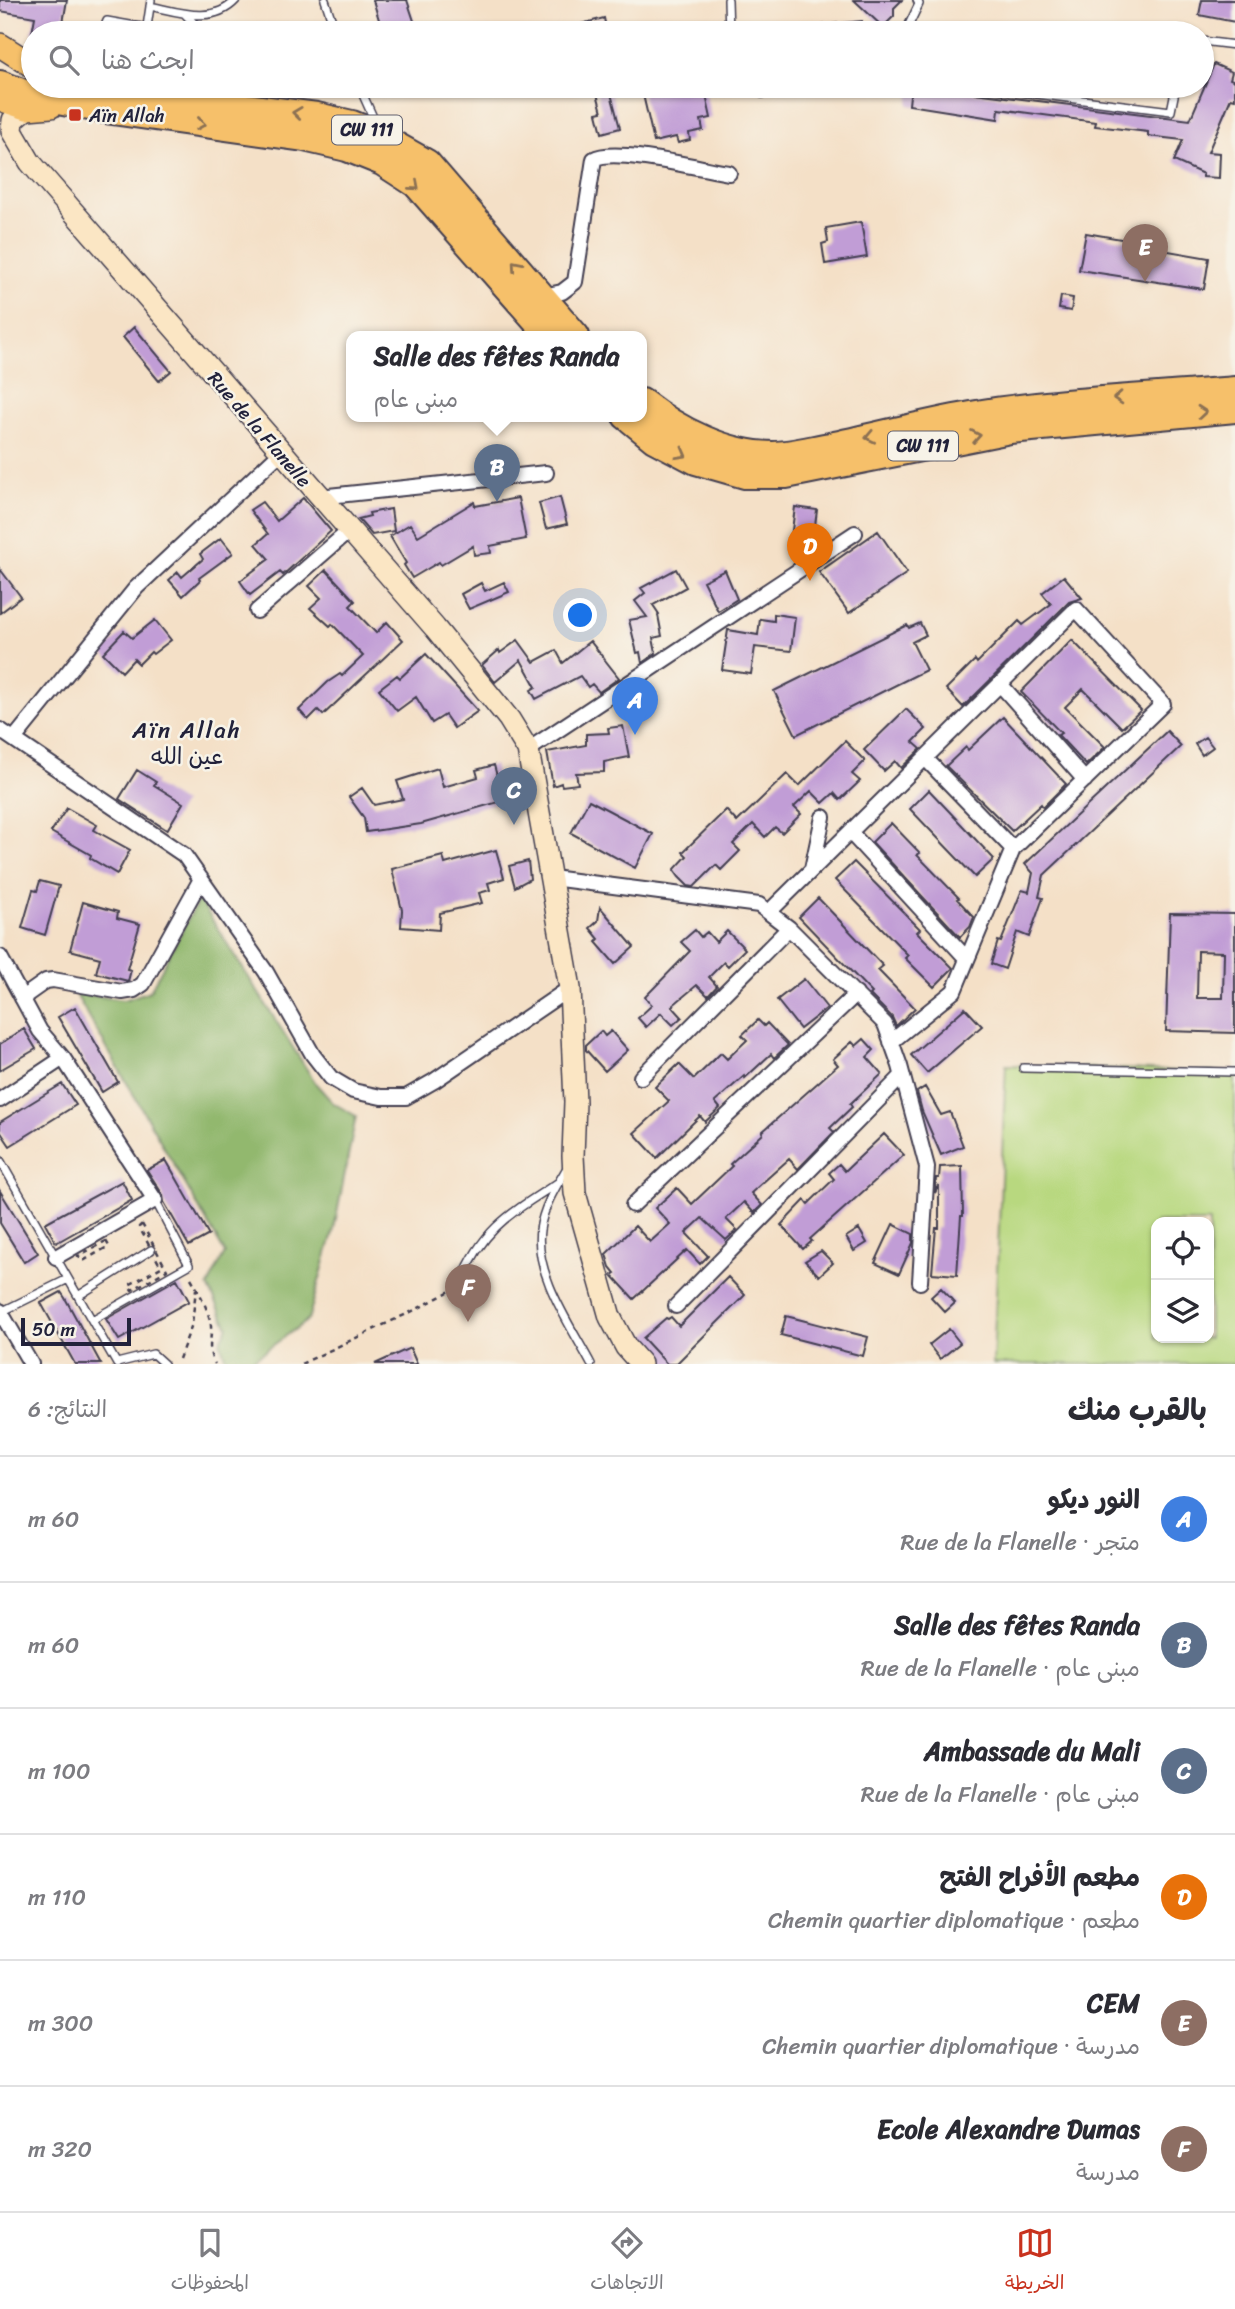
<!DOCTYPE html>
<html lang="ar">
<meta charset="utf-8">
<style>
body{margin:0;font-family:Sriracha,"Playpen Sans Arabic",sans-serif;background:#f2f2f3;color:#2b2b33;direction:rtl}
.controls{position:absolute;right:21px;bottom:21px;display:grid;overflow:hidden;border-radius:14px;box-shadow:0 2px 5px #0004}
.controls button{width:63px;height:63px;display:grid;place-items:center;padding:0;border:0;border-bottom:2px solid #e1e1e2;background:#fff;color:#2b2b33;font:35px sans-serif}
.scale{position:absolute;left:21px;bottom:18px;width:110px;box-sizing:border-box;padding-left:7px;border:4px solid #22223b;border-top:0;font-size:19px;line-height:24px;white-space:nowrap;color:#22223b;-webkit-text-stroke:5px #f7f3e8;paint-order:stroke}
.you{position:absolute;left:581px;top:616px;width:24px;height:24px;margin:-18px;border:5px solid #fff;border-radius:50%;background:#1a73e8;box-shadow:0 0 0 10px #1a73e833}
.badge{display:grid;place-items:center;width:46px;height:46px;border-radius:50%;background:#c8321e;color:#fff;font-size:23px;font-weight:700}
.pin{position:absolute;translate:-50% -58px;filter:drop-shadow(0 2px 4px #0008)}
.pin::after{content:'';position:absolute;top:37px;width:24px;height:21px;background:inherit;clip-path:polygon(0 0,100% 0,50% 100%)}
.popup{position:absolute;left:346px;top:331px;width:301px;height:91px;box-sizing:border-box;display:grid;place-content:center;border-radius:14px;background:#fff;filter:drop-shadow(0 2px 5px #0005);font-size:23px;white-space:nowrap;color:#7c7c81}
.popup b{font-size:26px;color:#2b2b33}
.popup::after{content:'';position:absolute;left:50%;top:100%;margin-left:-14px;border:14px solid transparent;border-top-color:#fff}
.list{margin:0;padding:0;list-style:none}
h2{display:flex;justify-content:space-between;align-items:center;height:91px;margin:0;padding:0 28px;font-size:30px}
h2 small{font-size:23px;font-weight:400;color:#7c7c81}
.list li{display:grid;grid-template-columns:46px 1fr auto;gap:21px;align-items:center;box-sizing:border-box;height:126px;padding:0 28px;border-top:2px solid #e1e1e2}
.list b{display:block;font-size:26px;white-space:nowrap}
.list p{margin:0;font-size:23px;white-space:nowrap;color:#7c7c81}
.list em{font-size:23px;font-style:normal;color:#7c7c81}
.icon{flex:none;width:38px;height:38px;fill:none;stroke:currentColor;stroke-width:2;stroke-linecap:round;stroke-linejoin:round}
.map{position:relative;flex:none;width:1235px;height:1364px;overflow:hidden;direction:ltr}
.search{position:absolute;background:#fff;box-shadow:0 2px 5px #0004;left:21px;right:21px;top:21px;height:77px;display:flex;align-items:center;gap:18px;box-sizing:border-box;padding:0 24px;border-radius:38px;color:#7c7c81;font-size:26px}
.sheet{height:847px;background:#fff}
nav{display:flex;justify-content:space-around;align-items:center;box-sizing:border-box;height:98px;border-top:2px solid #e1e1e2;background:#fff;font-size:19px;color:#7c7c81}
nav a{display:grid;justify-items:center;gap:4px}
nav .on{color:#c8321e}
.map>svg:first-child{display:block}
.green{fill:#b8d87f;stroke:#6d7d5d;stroke-width:2;fill-rule:evenodd}
.forest{fill:#92b86e;stroke:#5a6d54;stroke-width:2}
.building{fill:#c19dd6;fill-rule:evenodd}
.lines{fill:none;stroke-linecap:round;stroke-linejoin:round}
.lane-casing{stroke:#423e50;stroke-width:10}
.street-casing{stroke:#423e50;stroke-width:18}
.secondary-casing{stroke:#423e50;stroke-width:24}
.primary-casing{stroke:#423e50;stroke-width:26}
.highway-casing{stroke:#423e50;stroke-width:30}
.path{stroke:#423e50;stroke-width:2.5;stroke-dasharray:5 5;stroke-linecap:butt}
.lane{stroke:#fff;stroke-width:7}
.street{stroke:#fff;stroke-width:14}
.secondary{stroke:#fbe6c4;stroke-width:21}
.primary{stroke:#f6c06b;stroke-width:23}
.highway{stroke:#f6c06b;stroke-width:26}
.oneway{stroke:#8c7153}
.poi-dot{fill:#c8321e;stroke:#f7f3e8;stroke-width:2.5}
.labels{text-anchor:middle;stroke-width:5;stroke-linejoin:round;paint-order:stroke}
.shield{fill:#f7f3e8;stroke:#62616f;stroke-width:2}
.shield-label{font-size:18px;font-weight:bold;fill:#22223b}
.poi-label{font-size:19px;fill:#22223b;stroke:#f7f3e8;text-anchor:start}
.street-label{font-size:19px;fill:#22223b;stroke:#f7f3e8}
.quarter-label{font-size:23px;letter-spacing:2px;fill:#22223b;stroke:#f7f3e8}
</style>
<div class="map">
<svg width="1235" height="1364" viewBox="0 0 1235 1364">
<rect width="100%" height="100%" fill="#f7f3e8"/>
<filter id="ink" filterUnits="userSpaceOnUse"><feTurbulence type="fractalNoise" baseFrequency=".0143" numOctaves="2"/><feDisplacementMap in="SourceGraphic" scale="14" xChannelSelector="R" yChannelSelector="G"/><feConvolveMatrix kernelMatrix="1 2 1 2 8 2 1 2 1" color-interpolation-filters="sRGB"/></filter>
<filter id="wash" filterUnits="userSpaceOnUse"><feTurbulence type="fractalNoise" baseFrequency=".00686" numOctaves="4" result="noise"/><feDisplacementMap in="SourceGraphic" scale="28" xChannelSelector="R" yChannelSelector="G"/><feGaussianBlur stdDeviation="1.57" result="paint"/><feColorMatrix in="noise" values="0 0 0 0 0 0 0 0 0 0 0 0 0 0 0 0 0 1.4 0 .05"/><feComposite in="paint" operator="in"/></filter>
<g filter="url(#wash)">
<rect width="100%" height="100%" fill="#f4e0c7"/>
<path class="green" d="M1006,1065L1235,1073V1364H993ZM1156,1222H1209V1338H1156Z"/>
<path class="forest" d="M199,899L316,1084L333,1103L356,1116L334,1229L308,1320L247,1364H232L226,1360L220,1341L228,1327L208,1286L225,1253L75,993L124,1000L150,991Z"/>
<g id="blocks">
<path class="building" d="M0,0H67L63,23L59,22L57,33H32L35,17L0,11Z
M373,0H407L418,33H383Z
M854,0H902L894,8V16L883,27Z
M1202,0H1235V22L1199,15Z
M604,18L607,33H562V29Z
M862,21L863,33H824L823,25Z
M1214,64L1232,72L1230,79L1235,81V99L1231,98L1208,152L1220,153L1219,178L1203,177V174L1174,161L1183,140L1148,136V132L1095,126L1096,122L999,109L998,119L909,105L911,86H919L1190,120Z
M595,86H609L620,128L602,133L597,113L602,112Z
M641,86H704L711,118L701,120L703,130L689,133L690,140L678,143L676,137L654,142Z
M861,222L867,257L825,264L822,244L828,242L826,228Z
M1086,233L1145,243V247L1209,258L1204,289L1079,270Z
M1061,296L1073,298L1071,311L1059,309Z
M134,327L171,371L159,381L123,337Z
M560,497L567,524L546,529L539,503Z
M303,498L331,531L283,575L280,572L250,595L240,581L269,559L256,544L268,534L250,510L262,502L277,521Z
M518,498L526,539L490,546L491,553L474,555L473,546L441,565L439,562L412,578L404,565L406,563L390,536L410,524L418,536L474,502L475,506Z
M795,507L817,510L812,549L790,546Z
M391,509L394,531L372,535L358,519L370,516L369,513Z
M878,531L907,573L849,613L819,572Z
M221,538L233,553L199,578L200,580L183,596L169,580L178,572L182,577L203,559L200,554Z
M0,569L21,597L0,613Z
M676,569L686,587L653,605L659,614L658,615L662,636L653,638L656,653L642,663L640,652L637,653L629,620L647,617L635,601L645,593L641,588Z
M326,570L355,601L350,606L376,633L387,622L403,640L323,715L318,710L308,720L299,710L328,682L340,674L342,676L363,656L332,624L330,626L310,608L321,598L309,586Z
M725,570L737,599L718,611L703,581Z
M1064,576L1082,598L1069,602L963,707L946,689L975,660L977,663L1019,621L1023,625L1051,604L1042,593Z
M504,582L509,592L469,609L461,594L481,583L485,591Z
M774,614L795,617L791,651L755,647L751,674L722,670L728,630L758,635L760,619L774,621Z
M155,620L171,640L153,654L151,652L139,664L134,659L122,672L103,653L124,631L132,638Z
M920,623L926,635L912,642L926,670L796,735L774,691L907,625L909,628Z
M518,640L534,662L556,650L563,663L590,641L619,678L599,692L592,684L588,687L580,676L536,699L531,690L536,687L521,660L495,682L482,665L499,650L500,653Z
M1072,640L1141,710L1122,728L1083,689L1065,707L1105,747L1086,765L1058,735L1061,733L1021,692Z
M426,654L478,711L454,728L445,715L432,723L416,697L397,711L379,689L397,675L400,678Z
M906,709L926,729L913,742L921,749L901,768L895,761L884,771L864,750Z
M1003,717L1066,784L1043,807L1041,804L1012,831L946,766L966,747L968,750Z
M623,726L629,757L604,762V772L576,773L578,784L562,786L561,783L553,786L547,752L586,745V734L609,733L608,728Z
M1167,731L1181,746L1044,875L1039,897L1043,898L1029,937L1017,932L1005,969L991,964L998,941L1001,942L1022,890L1029,892L1033,873L1025,864Z
M1205,737L1213,747L1202,755L1195,744Z
M845,741L865,761L852,774L860,781L840,800L834,793L823,803L811,791L794,807L801,814L782,833L775,827L765,837L753,824L733,844L740,851L721,870L716,865L694,887L688,886L679,877L674,870L687,856L683,852L726,810L737,822L787,774L799,786Z
M494,765L498,780L519,775L523,795L421,824L366,832L364,818L349,797L362,788L374,805L403,799L397,781L438,768L443,787L478,777L476,770Z
M137,770L156,782L154,785L183,803L167,830L119,799Z
M929,790L994,859L975,877L910,809Z
M589,800L653,834L635,868L571,833Z
M67,808L97,825L94,830L130,850L117,874L90,858L91,855L51,832Z
M891,823L920,853L917,855L959,898L957,899L974,917L970,927L960,937L872,842Z
M496,850L504,878L488,883L490,890L479,893L482,903L440,913L439,930L401,927L402,910L392,869L443,856L445,864Z
M528,861L530,879L515,887L509,866Z
M854,862L920,929L917,932L953,968L934,987L905,958L908,955L835,880Z
M40,881L59,886L45,935L22,928L33,890L37,891Z
M818,898L883,966L878,970L915,1008L896,1026L892,1017L870,995L872,993L799,917Z
M83,902L118,912L117,918L140,924L127,969L131,970L128,981L96,973L100,958L70,950Z
M600,907L634,947L615,964L596,942L599,939L590,928L598,921Z
M1170,913L1235,914V1033L1166,1031ZM1198,951L1224,952L1223,998H1197Z
M695,930L701,937L707,932L716,942L727,931L745,949L728,966L724,962L709,977L717,986L708,996L697,985L672,1006L682,1017L673,1025L661,1013L646,1027L638,1018L652,1005L645,997L690,951L681,942Z
M804,979L827,1008L800,1029L777,1000Z
M75,1007L118,1082L102,1092L58,1017Z
M965,1008L982,1026L927,1073L911,1055Z
M758,1020L764,1026L767,1023L788,1045L774,1058L771,1054L745,1078L744,1076L715,1102L720,1108L705,1122L700,1116L657,1158L634,1133L669,1101L655,1087L679,1064L694,1079L721,1053L727,1059L747,1040L742,1035Z
M24,1029L36,1049L0,1070V1044Z
M601,1031L605,1036L611,1031L628,1050L605,1071L586,1050V1045Z
M864,1039L874,1050L867,1057L882,1074L850,1104L852,1107L830,1128L834,1132L798,1169L789,1159L751,1193L762,1205L754,1213L744,1202L726,1219L737,1230L726,1240L702,1218L686,1233L708,1256L700,1264L687,1250L634,1299L612,1275L615,1273L610,1267L606,1254L635,1226L650,1242L670,1224L655,1208L677,1188L692,1204L732,1166L730,1164L763,1134L762,1132L838,1065L833,1059L852,1042L856,1046Z
M62,1084L76,1105L10,1146L0,1131V1122Z
M925,1087L941,1115L950,1112L963,1146L941,1155L922,1111L917,1092Z
M884,1134L904,1155L810,1239L812,1241L803,1249L781,1225L805,1200L808,1204L834,1179L829,1173L839,1164L845,1171Z
M166,1160L209,1235L189,1246L164,1202L163,1195L147,1170Z
M962,1166L963,1216H961L957,1275L932,1273L936,1228H939V1185L935,1193L936,1178H939L940,1167Z
M122,1181L132,1200L56,1243L45,1223Z
M0,1191L38,1253L24,1262L0,1223Z
M893,1224L913,1234V1243L899,1274L875,1263Z
M859,1229L867,1243L854,1251L846,1237Z
M821,1251L833,1263L819,1276L805,1261Z
M728,1277L745,1295L676,1364H667L643,1338L666,1318L668,1319L671,1317L679,1326Z
M177,1279L189,1301L119,1340L106,1319Z
M941,1288L955,1303L945,1312L931,1297Z
M61,1292L65,1298L101,1364H75L41,1303Z
M786,1316L868,1337L863,1356L781,1335Z
M949,1329L960,1343L940,1359L929,1345Z
M410,1348L417,1364H375Z"/>
</g>
</g>
<g filter="url(#ink)">
<use href="#blocks" fill-opacity="0" stroke="#423e50" stroke-width="2"/>
<g class="lines">
<defs>
<path id="lane" d="M325,0L336,33
M728,0L729,33
M150,6C179,12 213,25 236,0
M185,14L203,33
M102,33L107,21L147,28
M146,33L151,0
M905,33L919,4L917,0
M1202,41L1235,45
M359,86L372,115L374,128
M751,86L762,94L782,86
M829,86L850,89L865,86
M972,86L1171,111L1176,86
M1023,1068L1235,1072
M0,1160L117,1364
M568,1166C557,1185 543,1207 540,1230C534,1274 571,1326 591,1364
M460,1284C482,1228 511,1213 559,1182
M78,1296L151,1250
M1,1312L68,1279
M92,1320L189,1265L155,1200
M117,1363L153,1354L164,1364"/>
<path id="street" d="M543,296L562,292L575,282L594,159C614,147 703,169 729,173
M319,497L546,473
M257,611L349,531
M1000,684L1085,780
M0,730L184,855L266,972L313,1055L331,1078L353,1091L381,1097H406L434,1081L570,988
M14,739L136,588L280,453
M528,750L855,533
M925,758L1013,849
M850,832L967,959
M812,869L823,817
M552,878L759,905L789,928L885,1024L900,1066L927,1167L920,1282
M769,912L1076,609L1163,704L1013,849L954,991L891,1042
M0,957L40,1031L63,1058L155,1200L56,1257
M22,998L46,981L53,980L122,992L134,990L143,984L201,879
M641,1077L789,928
M0,1100L63,1058
M633,1205L856,994
M676,1306L902,1076
M0,1311L31,1364"/>
<path id="secondary" d="M27,108L13,120L12,131L30,162L435,628L509,719L528,750L570,988L575,1102L573,1156L575,1193L610,1317L626,1347L641,1364"/>
<path id="primary" d="M0,45L33,66
M0,99L27,108L51,106"/>
<path id="highway" d="M0,84L32,96L105,110L304,138L347,148L382,162L416,184L550,336
M75,86L317,116L352,124L374,133L427,163L576,336
M642,402C678,430 726,455 773,455C791,455 812,449 830,446C877,436 924,423 971,415C1058,400 1147,398 1235,390
M626,416L654,439L696,461L745,475H786L1010,430L1235,409"/>
</defs>
<use href="#lane" class="lane-casing"/>
<use href="#street" class="street-casing"/>
<use href="#secondary" class="secondary-casing"/>
<use href="#primary" class="primary-casing"/>
<use href="#highway" class="highway-casing"/>
<path class="path" d="M142,1224L167,1270L132,1290L129,1285L161,1267L139,1227Z
M106,1241L109,1246L83,1261L78,1256Z
M191,1278C199,1291 206,1305 210,1320C214,1334 205,1350 215,1364
M179,1359L192,1324L196,1289
M301,1364L415,1310L452,1290"/>
<use href="#lane" class="lane"/>
<use href="#street" class="street"/>
<use href="#secondary" class="secondary"/>
<use href="#primary" class="primary"/>
<use href="#highway" class="highway"/>
</g>
<defs><path id="oneway-chevron" d="M-2-3.5L2.5 0L-2 3.5" fill="none" stroke-width="1.6" stroke-linecap="round" stroke-linejoin="round" transform="scale(1.75)"/></defs>
<g class="oneway">
<use href="#oneway-chevron" transform="translate(297 113) rotate(-173)"/>
<use href="#oneway-chevron" transform="translate(201 124) rotate(8)"/>
<use href="#oneway-chevron" transform="translate(415 186) rotate(41)"/>
<use href="#oneway-chevron" transform="translate(516 265) rotate(-131)"/>
<use href="#oneway-chevron" transform="translate(1118 398) rotate(176)"/>
<use href="#oneway-chevron" transform="translate(1202 412) rotate(-5)"/>
<use href="#oneway-chevron" transform="translate(976 436) rotate(-10)"/>
<use href="#oneway-chevron" transform="translate(870 437) rotate(168)"/>
<use href="#oneway-chevron" transform="translate(682 454) rotate(29)"/>
</g>
</g>
<rect class="poi-dot" x="68" y="108" width="14" height="14" rx="3.5"/>
<g class="labels">
<g class="shield">
<rect x="332" y="115.5" width="70" height="29" rx="5"/>
<rect x="888" y="431.5" width="70" height="29" rx="5"/>
</g>
<g class="shield-label">
<text x="367" y="136">CW 111</text>
<text x="923" y="452">CW 111</text>
</g>
<g class="poi-label">
<text x="89" y="122">Aïn Allah</text>
</g>
<g class="street-label">
<text transform="translate(260 429) rotate(49)" y="7">Rue de la Flanelle</text>
</g>
<g class="quarter-label">
<text x="187" y="738">Aïn Allah<tspan x="187" dy="26">عين الله</tspan></text>
</g>
</g>
</svg>
<div class="controls">
<button><svg class="icon" aria-label="locate" viewBox="0 0 24 24"><circle cx="12" cy="12" r="6"/><path d="M12 2v4M12 18v4M2 12h4M18 12h4"/></svg></button>
<button><svg class="icon" aria-label="layers" viewBox="0 0 24 24"><path d="M12 4l9 5-9 5-9-5zM3 14l9 5 9-5"/></svg></button>
</div>
<div class="scale">50 m</div>
<div class="you"></div>
<div class="pin badge" style="left:635px;top:735px;background:#3f7fe0">A</div>
<div class="pin badge" style="left:497px;top:502px;background:#5c6f8a">B</div>
<div class="popup"><b>Salle des fêtes Randa</b>مبنى عام</div>
<div class="pin badge" style="left:514px;top:825px;background:#5c6f8a">C</div>
<div class="pin badge" style="left:810px;top:581px;background:#e8710a">D</div>
<div class="pin badge" style="left:1145px;top:282px;background:#8d6e63">E</div>
<div class="pin badge" style="left:468px;top:1322px;background:#8d6e63">F</div>
<div class="search"><svg class="icon" aria-label="search" viewBox="0 0 24 24"><circle cx="10" cy="10" r="6"/><path d="M15 15l6 6"/></svg>ابحث هنا</div>
</div>
<section class="sheet">
<h2>بالقرب منك<small>النتائج: 6</small></h2>
<ul class="list">
<li><span class="badge" style="background:#3f7fe0">A</span><div><b>النور ديكو</b><p>متجر · Rue de la Flanelle</p></div><em>60 m</em></li>
<li><span class="badge" style="background:#5c6f8a">B</span><div><b>Salle des fêtes Randa</b><p>مبنى عام · Rue de la Flanelle</p></div><em>60 m</em></li>
<li><span class="badge" style="background:#5c6f8a">C</span><div><b>Ambassade du Mali</b><p>مبنى عام · Rue de la Flanelle</p></div><em>100 m</em></li>
<li><span class="badge" style="background:#e8710a">D</span><div><b>مطعم الأفراح الفتح</b><p>مطعم · Chemin quartier diplomatique</p></div><em>110 m</em></li>
<li><span class="badge" style="background:#8d6e63">E</span><div><b>CEM</b><p>مدرسة · Chemin quartier diplomatique</p></div><em>300 m</em></li>
<li><span class="badge" style="background:#8d6e63">F</span><div><b>Ecole Alexandre Dumas</b><p>مدرسة</p></div><em>320 m</em></li>
</ul>
</section>
<nav>
<a class="on"><svg class="icon" aria-label="map" viewBox="0 0 24 24"><path d="M3 6l6-2 6 2 6-2v14l-6 2-6-2-6 2zM9 4v14M15 6v14"/></svg>الخريطة</a>
<a><svg class="icon" aria-label="directions" viewBox="0 0 24 24"><path d="M12 3l9 9-9 9-9-9zM9 14v-3h6M13 9l2 2-2 2"/></svg>الاتجاهات</a>
<a><svg class="icon" aria-label="saved" viewBox="0 0 24 24"><path d="M7 4h10v16l-5-4-5 4z"/></svg>المحفوظات</a>
</nav>
